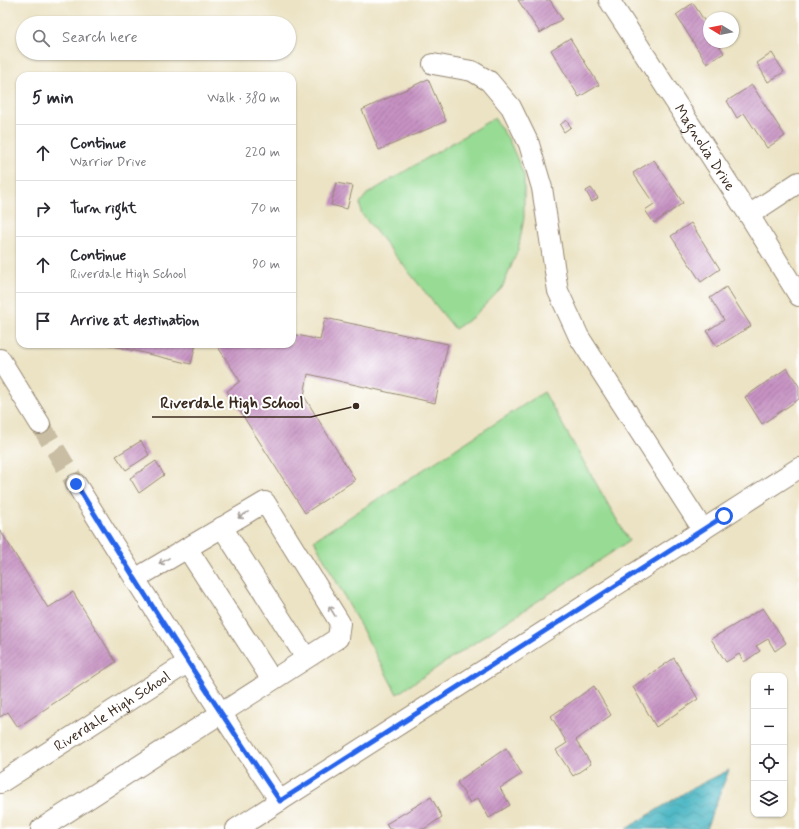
<!DOCTYPE html>
<meta charset="utf-8">
<style>
body{margin:0;font-family:Mynerve,sans-serif;background:#f7f7f7;color:#2b2b33}
.controls{position:absolute;right:12px;bottom:12px;display:grid;overflow:hidden;border-radius:8px;box-shadow:0 1px 3px #0004}
.controls button{width:36px;height:36px;display:grid;place-items:center;padding:0;border:0;border-bottom:1px solid #e1e1e2;background:#fff;color:#2b2b33;font:20px sans-serif}
.compass{position:absolute;left:703px;top:12px;width:36px;height:36px;border-radius:50%;background:#fff;box-shadow:0 1px 3px #0004;rotate:280deg}
.stop{position:absolute;width:12px;height:12px;margin:-9px;border:3px solid #2563eb;border-radius:50%;background:#fff}
.stop.end{background:#2563eb;border-color:#fff;box-shadow:0 1px 4px #0008}
.list{margin:0;padding:0;list-style:none}
h2{display:flex;justify-content:space-between;align-items:center;height:52px;margin:0;padding:0 16px;font-size:17px}
h2 small{font-size:13px;font-weight:400;color:#7c7c81}
.list li{display:grid;grid-template-columns:26px 1fr auto;gap:12px;align-items:center;box-sizing:border-box;height:56px;padding:0 16px;border-top:1px solid #e1e1e2}
.list b{display:block;font-size:15px;white-space:nowrap}
.list p{margin:0;font-size:13px;white-space:nowrap;color:#7c7c81}
.list em{font-size:13px;font-style:normal;color:#7c7c81}
.icon{flex:none;width:22px;height:22px;fill:none;stroke:currentColor;stroke-width:2;stroke-linecap:round;stroke-linejoin:round}
.map{position:relative;flex:none;width:799px;height:829px;overflow:hidden}
.search{position:absolute;background:#fff;box-shadow:0 1px 3px #0004;left:16px;top:16px;width:280px;height:44px;display:flex;align-items:center;gap:10px;box-sizing:border-box;padding:0 14px;border-radius:22px;color:#7c7c81;font-size:15px}
.panel{position:absolute;background:#fff;box-shadow:0 1px 3px #0004;left:16px;top:72px;width:280px;height:276px;border-radius:12px}
.map>svg:first-child{display:block}
.grass{fill:#97db94;stroke:#698259}
.water{fill:url(#water-waves);stroke:#427070}
.building{fill:url(#building-hatch)}
.lines{fill:none;stroke-linecap:round;stroke-linejoin:round}
.minor-tunnel{stroke:#c9bea3;stroke-width:20;stroke-dasharray:20 10;stroke-linecap:butt}
.minor-casing{stroke:#948671;stroke-width:22}
.minor{stroke:#fff;stroke-width:20}
.oneway{stroke:#a79f9a}
.route{stroke:#2563eb;stroke-width:5}
.labels{text-anchor:middle;stroke-width:4;stroke-linejoin:round;paint-order:stroke}
.street-label{font-size:15px;fill:#3b2a1e;stroke:#fff}
.leader{fill:none;stroke:#3b2a1e;stroke-width:1.5}
.callout-dot{fill:#3b2a1e;stroke:#fff;stroke-width:1.5}
.callout-label{font-size:16px;text-anchor:middle;font-weight:bold;fill:#3b2a1e;stroke:#fff;stroke-width:4;stroke-linejoin:round;paint-order:stroke}
</style>
<div class="map">
<svg width="799" height="829" viewBox="0 0 799 829">
<defs>
<pattern id="water-waves" width="16" height="10" patternUnits="userSpaceOnUse"><rect width="16" height="10" fill="#48b6c3"/><path d="M0 5q4-4 8 0t8 0" fill="none" stroke="#3d949e"/></pattern>
<pattern id="building-hatch" width="6" height="6" patternUnits="userSpaceOnUse"><rect width="6" height="6" fill="#c692c2"/><path d="M-1 1l2-2M0 6l6-6M5 7l2-2" fill="none" stroke="#a2779d"/></pattern>
</defs>
<rect width="100%" height="100%" fill="#fff"/>
<filter id="ink" filterUnits="userSpaceOnUse"><feTurbulence type="fractalNoise" baseFrequency=".025" numOctaves="2"/><feDisplacementMap in="SourceGraphic" scale="8" xChannelSelector="R" yChannelSelector="G"/><feConvolveMatrix kernelMatrix="1 2 1 2 8 2 1 2 1" color-interpolation-filters="sRGB"/></filter>
<filter id="wash" filterUnits="userSpaceOnUse"><feTurbulence type="fractalNoise" baseFrequency=".012" numOctaves="4" result="noise"/><feDisplacementMap in="SourceGraphic" scale="16" xChannelSelector="R" yChannelSelector="G"/><feGaussianBlur stdDeviation="0.9" result="paint"/><feColorMatrix in="noise" values="0 0 0 0 0 0 0 0 0 0 0 0 0 0 0 0 0 1.4 0 .05"/><feComposite in="paint" operator="in"/></filter>
<g filter="url(#wash)">
<rect width="100%" height="100%" fill="#ece3c4"/>
<path class="grass" d="M494,118L509,140L524,175V218L518,250L502,288L473,317L455,329L361,213L360,203L367,194Z
M544,392L629,541L397,694L314,540Z"/>
<path class="water" d="M729,770L706,829H626L689,790Z"/>
<g id="blocks">
<path class="building" d="M518,0H550L562,19L540,33Z
M693,3L709,28V42H717L724,53L707,64L676,15Z
M570,38L599,85L579,97L551,50Z
M772,53L784,72L768,82L757,63Z
M428,79L446,121L379,150L362,110Z
M752,85L785,136L767,148L744,113L737,118L727,101Z
M566,120L571,127L564,132L560,125Z
M654,160L683,203L654,223L645,210L654,204L633,173Z
M336,183L353,186L347,209L331,205Z
M591,188L598,198L592,202L586,191Z
M691,223L720,269L701,282L671,236Z
M726,287L751,326L717,347L707,331L724,320L710,298Z
M325,318L448,344L435,403L308,374L304,396L355,480L305,513L227,391L240,381L216,344H292V334L320,340Z
M105,344H196L191,364Z
M787,368L799,386V399L762,424L745,397Z
M141,441L149,455L126,470L116,456Z
M156,461L164,475L139,493L130,478Z
M0,530L48,608L73,592L116,662L18,727L8,712L0,717Z
M763,608L786,643L775,651L768,639L756,646L760,651L744,662L739,654L726,662L711,639Z
M674,658L698,699L656,727L633,687Z
M594,686L611,715L576,740L591,764L573,776L556,750L567,743L551,716Z
M506,748L522,774L500,788L510,805L489,818L478,798L470,803L457,782Z
M431,797L442,817L424,829H389L386,824Z"/>
</g>
</g>
<g filter="url(#ink)">
<use href="#blocks" fill-opacity="0" stroke="#948671" stroke-width="1"/>
<g class="lines">
<path class="minor-tunnel" d="M40,424L76,484"/>
<defs>
<g id="minor">
<path id="s1" d="M609,0L749,215L799,296"/>
<path d="M433,64L472,71L489,81L511,107L529,144L542,188L558,291L579,337L703,530"/>
<path d="M749,215L799,182"/>
<path d="M0,359L40,424"/>
<path d="M76,484C142,591 209,697 280,801"/>
<path d="M222,527L306,658"/>
<path d="M187,548L272,680"/>
<path id="s2" d="M0,783L187,663"/>
<path d="M41,829L338,638L340,623L265,502L135,579"/>
<path d="M236,829L799,468"/>
</g>
</defs>
<use href="#minor" class="minor-casing"/>
<use href="#minor" class="minor"/>
</g>
<defs><path id="oneway-shaft" d="M-6 0H5M1.5-3L5.5 0L1.5 3" fill="none" stroke-width="1.6" stroke-linecap="round" stroke-linejoin="round"/></defs>
<g class="oneway">
<use href="#oneway-shaft" transform="translate(243 515) rotate(149)"/>
<use href="#oneway-shaft" transform="translate(164 561) rotate(149)"/>
<use href="#oneway-shaft" transform="translate(332 611) rotate(-121)"/>
</g>
</g>
<g class="lines" filter="url(#ink)">
<path class="route" d="M76,484C142,591 209,697 280,801L724,516"/>
</g>
<g class="labels">
<g class="street-label">
<text dy="5" stroke="none"><textPath href="#s1" startOffset="176">Magnolia Drive</textPath></text>
<text dy="5" stroke="none"><textPath href="#s2" startOffset="133">Riverdale High School</textPath></text>
</g>
</g>
<path class="leader" d="M356 406L311 417H152"/>
<circle class="callout-dot" cx="356" cy="406" r="4"/>
<g class="callout-label">
<text x="232" y="408">Riverdale High School</text>
</g>
</svg>
<div class="controls">
<button>+</button>
<button>−</button>
<button><svg class="icon" aria-label="locate" viewBox="0 0 24 24"><circle cx="12" cy="12" r="6"/><path d="M12 2v4M12 18v4M2 12h4M18 12h4"/></svg></button>
<button><svg class="icon" aria-label="layers" viewBox="0 0 24 24"><path d="M12 4l9 5-9 5-9-5zM3 14l9 5 9-5"/></svg></button>
</div>
<svg class="compass" viewBox="-18 -18 36 36"><path d="M0-13l5 13h-10z" fill="#e53935"/><path d="M0 13l5-13h-10z" fill="#7c7c81"/></svg>
<div class="stop" style="left:724px;top:516px"></div>
<div class="stop end" style="left:76px;top:484px"></div>
<div class="search"><svg class="icon" aria-label="search" viewBox="0 0 24 24"><circle cx="10" cy="10" r="6"/><path d="M15 15l6 6"/></svg>Search here</div>
<section class="panel">
<h2>5 min<small>Walk · 380 m</small></h2>
<ul class="list">
<li><svg class="icon" aria-label="ahead" viewBox="0 0 24 24"><path d="M12 20V5M6 11l6-6 6 6"/></svg><div><b>Continue</b><p>Warrior Drive</p></div><em>220 m</em></li>
<li><svg class="icon" aria-label="right" viewBox="0 0 24 24"><path d="M7 20v-9h11M14 6l5 5-5 5"/></svg><div><b>Turn right</b></div><em>70 m</em></li>
<li><svg class="icon" aria-label="ahead" viewBox="0 0 24 24"><path d="M12 20V5M6 11l6-6 6 6"/></svg><div><b>Continue</b><p>Riverdale High School</p></div><em>90 m</em></li>
<li><svg class="icon" aria-label="arrive" viewBox="0 0 24 24"><path d="M6 21V4h12l-3 4 3 4H6"/></svg><div><b>Arrive at destination</b></div></li>
</ul>
</section>
</div>
